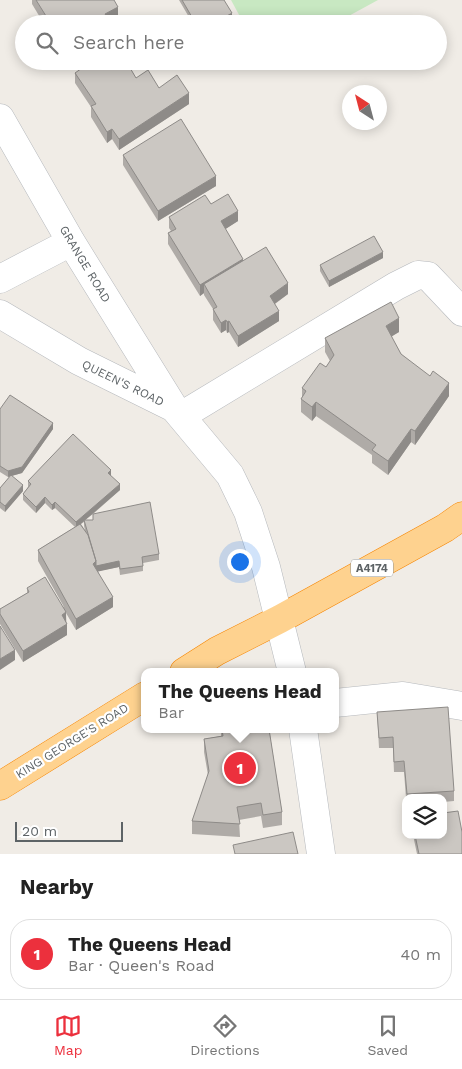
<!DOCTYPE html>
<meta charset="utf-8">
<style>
body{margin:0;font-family:"Work Sans",sans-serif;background:#f6f6f6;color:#222}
.controls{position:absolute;right:15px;bottom:15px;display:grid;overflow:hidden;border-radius:10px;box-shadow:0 2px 12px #0003}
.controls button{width:45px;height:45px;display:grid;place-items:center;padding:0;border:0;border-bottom:1px solid #e0e0e0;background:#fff;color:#222;font:25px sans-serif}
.compass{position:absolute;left:342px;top:85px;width:45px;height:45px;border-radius:50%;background:#fff;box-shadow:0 2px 12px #0003;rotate:324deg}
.scale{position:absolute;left:15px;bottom:12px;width:108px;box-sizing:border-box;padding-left:5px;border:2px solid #5d6366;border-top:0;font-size:14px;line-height:18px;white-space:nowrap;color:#5d6366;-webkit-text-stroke:4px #fff;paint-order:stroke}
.you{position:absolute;left:239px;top:561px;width:18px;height:18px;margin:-12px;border:4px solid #fff;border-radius:50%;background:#1a73e8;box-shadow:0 0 0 8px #1a73e833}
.badge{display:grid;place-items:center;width:32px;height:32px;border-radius:50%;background:#ec303d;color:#fff;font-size:16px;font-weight:700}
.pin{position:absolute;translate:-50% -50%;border:2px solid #fff;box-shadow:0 1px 5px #0006}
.popup{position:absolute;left:141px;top:668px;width:198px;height:65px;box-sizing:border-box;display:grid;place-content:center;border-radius:10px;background:#fff;filter:drop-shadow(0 1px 4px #0005);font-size:16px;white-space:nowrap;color:#767676}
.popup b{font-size:19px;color:#222}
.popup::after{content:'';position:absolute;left:50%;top:100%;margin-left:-10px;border:10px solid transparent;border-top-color:#fff}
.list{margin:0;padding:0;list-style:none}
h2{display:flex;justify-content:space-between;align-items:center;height:65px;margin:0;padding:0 20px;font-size:21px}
h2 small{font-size:16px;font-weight:400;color:#767676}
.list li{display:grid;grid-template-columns:32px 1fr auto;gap:15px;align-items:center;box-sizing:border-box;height:70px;margin:0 10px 10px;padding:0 10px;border:1px solid #e0e0e0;border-radius:20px}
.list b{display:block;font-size:19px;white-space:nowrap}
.list p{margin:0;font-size:16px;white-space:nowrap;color:#767676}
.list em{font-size:16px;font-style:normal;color:#767676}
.icon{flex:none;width:28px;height:28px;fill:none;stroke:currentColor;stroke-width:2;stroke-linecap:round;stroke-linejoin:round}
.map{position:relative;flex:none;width:462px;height:854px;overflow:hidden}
.search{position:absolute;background:#fff;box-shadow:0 2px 12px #0003;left:15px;right:15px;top:15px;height:55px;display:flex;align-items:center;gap:12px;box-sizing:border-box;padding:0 18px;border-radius:28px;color:#767676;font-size:19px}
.sheet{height:145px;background:#fff}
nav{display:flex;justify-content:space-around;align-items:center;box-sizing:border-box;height:70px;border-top:1px solid #e0e0e0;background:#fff;font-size:14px;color:#767676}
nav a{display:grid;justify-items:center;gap:2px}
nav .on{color:#ec303d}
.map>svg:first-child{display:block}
.green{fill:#c8e8c2}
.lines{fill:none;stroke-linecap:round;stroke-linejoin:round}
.minor-casing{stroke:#b6b9bd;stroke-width:29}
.highway-casing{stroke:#f68500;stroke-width:29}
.minor{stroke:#fff;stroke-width:28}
.highway{stroke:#fed28f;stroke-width:28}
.wall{fill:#afaba7;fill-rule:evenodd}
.shaded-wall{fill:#8e8b88}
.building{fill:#cbc7c2;stroke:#8e8b88}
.labels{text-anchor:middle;stroke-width:4.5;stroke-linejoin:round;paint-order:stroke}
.shield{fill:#fff;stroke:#8e9294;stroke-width:1}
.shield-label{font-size:11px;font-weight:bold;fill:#5d6366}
.street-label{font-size:12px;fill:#5d6366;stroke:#fff}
</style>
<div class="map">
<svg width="462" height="854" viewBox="0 0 462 854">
<rect width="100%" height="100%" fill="#f0ece6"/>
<path class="green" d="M231,0H378L334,24H244Z"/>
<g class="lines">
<defs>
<path id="minor" d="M0,118L71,242L174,408
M0,279L71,242
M0,314L79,361L174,408L230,475L248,512L266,567L292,672
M181,416L396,286L418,275L428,276L462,312
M335,703L403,696L462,706
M303,729L321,854"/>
<path id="highway" d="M184,672L217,651L280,619L445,528L462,516
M0,786L145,696"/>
</defs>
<use href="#minor" class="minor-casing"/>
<use href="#highway" class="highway-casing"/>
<use href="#minor" class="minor"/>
<use href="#highway" class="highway"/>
</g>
<path class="wall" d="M32,0H114L118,17L110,22V24H44L32,4Z
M179,0H224L232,19L223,24H193Z
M75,73L136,78L159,88L189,104L119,150L112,139L107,143L91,117V107L75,83Z
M123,155L216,186L158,221L123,165Z
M211,204L238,221L225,229L243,260L288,294L275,304L279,321L238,347L229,332L227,333L226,330L221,333L213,320V309L204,295V293L200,296L168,244V233L171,231L169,228V217Z
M383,258L329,287L320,271V265Z
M399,332L391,336L401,354L449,396L415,445L411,442L388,475L372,463V455L316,416L312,421L301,412V399L302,397V388L326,367L330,361L325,352V338Z
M0,409L53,429L22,473L11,476L23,491L5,512L0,508V488L10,476L8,477L0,472Z
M111,476L120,490L93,514L159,554V560L143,563V571L120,575L119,567L98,571L113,607L76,630L66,613L67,635L23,662L0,624V609L27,593V588L64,607L38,561V550L75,527L55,508L52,510L45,503L36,513L23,500V494L28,487V481ZM93,514V520H85ZM84,522V526L85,530L81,524Z
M377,712L454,791V801L443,802V798H406L404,772H394L393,748H379Z
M221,729H269L282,812V825L263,828L261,816L239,820L240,837L192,834V821L208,775L204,752V739L221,736Z
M413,835H443L462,854H417Z"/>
<path class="shaded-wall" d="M118,7V17L110,22V24H107L105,14Z
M232,13V19L223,24H213Z
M189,93V104L119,150V139Z
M112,129V139L107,143V132Z
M216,176V186L158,221V211Z
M238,211V221L221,232V221Z
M383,252V258L329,287V281Z
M243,259V269L204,284V293L200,296V285Z
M288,283V294L270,307V296Z
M279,311V321L238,347V336Z
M399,318V332L386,340V326Z
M226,320V330L221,333V323Z
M229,321V332L227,333V322Z
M449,383V396L415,445V431Z
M316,402V416L312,421V407Z
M53,423V429L22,473L8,477V471Z
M411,429V442L388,475V461Z
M111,470V476L108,479V473Z
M120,484V490L76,528V522Z
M23,485V491L5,512V506Z
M45,497V503L36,513V507Z
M55,502V508L52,510V505Z
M96,561H119V567L96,572L93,564Z
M113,597V607L76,630V619Z
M66,612V623L62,615Z
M67,624V635L23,662V651Z
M15,650V660L0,670V659Z"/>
<path class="building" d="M36,0H114L118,7L105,14L110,22L107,24H51Z
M182,0H224L232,13L213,24H196Z
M92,61H126L136,78L148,70L159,88L177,75L189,93L119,139L112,129L107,132L91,106L96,104L75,73Z
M181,119L216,176L158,211L123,155Z
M228,194L238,211L221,221L243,259L200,285L168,233L176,229L169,217L205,195L211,204Z
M374,236L383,252L329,281L320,265Z
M266,247L288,283L270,296L279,311L238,336L229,321L227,322L226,320L221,323L213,309L217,307L204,284Z
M391,302L399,318L386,326L401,354L430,376L433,371L449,383L415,431L411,429L388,461L372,450L376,445L316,402L312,407L301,399L306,391L302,388L320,363L326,367L334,355L325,338Z
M10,395L53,423L22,467L8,471L0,466V409Z
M73,434L111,470L108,473L120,484L76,522L55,502L52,505L45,497L36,507L23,494L31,484L28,481Z
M11,475L23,485L5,506L0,502V488Z
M150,502L159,554L142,557L143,566L120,569L119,561L96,566V561L84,520H93V514Z
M80,524L88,535L96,561L93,564L113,597L76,619L38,550Z
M45,577L66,612L62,615L67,624L23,651L0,614V609L29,592L27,588Z
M0,626L15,650L0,659Z
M448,707L454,791L407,794L404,761L394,762L393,737L379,738L377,712Z
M222,729H269L282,812L263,815L261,803L237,807L240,824L192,821L209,771L204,739L223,736Z
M458,811L462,832V854H419L415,835H443V813Z
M293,832L298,854H235L233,845Z"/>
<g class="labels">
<rect class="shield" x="351" y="559.5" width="42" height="17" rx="4"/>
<g class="shield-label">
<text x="372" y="572">A4174</text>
</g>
<g class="street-label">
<text transform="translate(85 264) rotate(59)" y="4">GRANGE ROAD</text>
<text transform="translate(123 383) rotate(26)" y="4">QUEEN'S ROAD</text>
<text transform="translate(72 741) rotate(-32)" y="4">KING GEORGE'S ROAD</text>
</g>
</g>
</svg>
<div class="controls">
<button><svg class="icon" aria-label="layers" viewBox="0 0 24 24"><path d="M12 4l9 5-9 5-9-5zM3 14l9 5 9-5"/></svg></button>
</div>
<svg class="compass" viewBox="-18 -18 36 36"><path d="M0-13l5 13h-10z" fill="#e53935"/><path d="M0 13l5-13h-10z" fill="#767676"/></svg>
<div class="scale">20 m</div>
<div class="you"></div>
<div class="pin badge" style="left:240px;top:768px">1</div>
<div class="popup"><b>The Queens Head</b>Bar</div>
<div class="search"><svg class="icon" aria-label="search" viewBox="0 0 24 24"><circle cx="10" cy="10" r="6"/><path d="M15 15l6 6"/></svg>Search here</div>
</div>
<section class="sheet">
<h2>Nearby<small></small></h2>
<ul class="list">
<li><span class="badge">1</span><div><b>The Queens Head</b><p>Bar · Queen's Road</p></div><em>40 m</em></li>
</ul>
</section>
<nav>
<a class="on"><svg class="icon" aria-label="map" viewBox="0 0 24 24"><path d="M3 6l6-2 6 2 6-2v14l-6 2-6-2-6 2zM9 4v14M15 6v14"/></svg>Map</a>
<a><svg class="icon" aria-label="directions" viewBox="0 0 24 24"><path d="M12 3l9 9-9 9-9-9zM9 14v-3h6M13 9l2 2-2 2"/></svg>Directions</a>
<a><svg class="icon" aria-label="saved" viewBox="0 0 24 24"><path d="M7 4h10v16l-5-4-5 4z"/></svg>Saved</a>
</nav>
